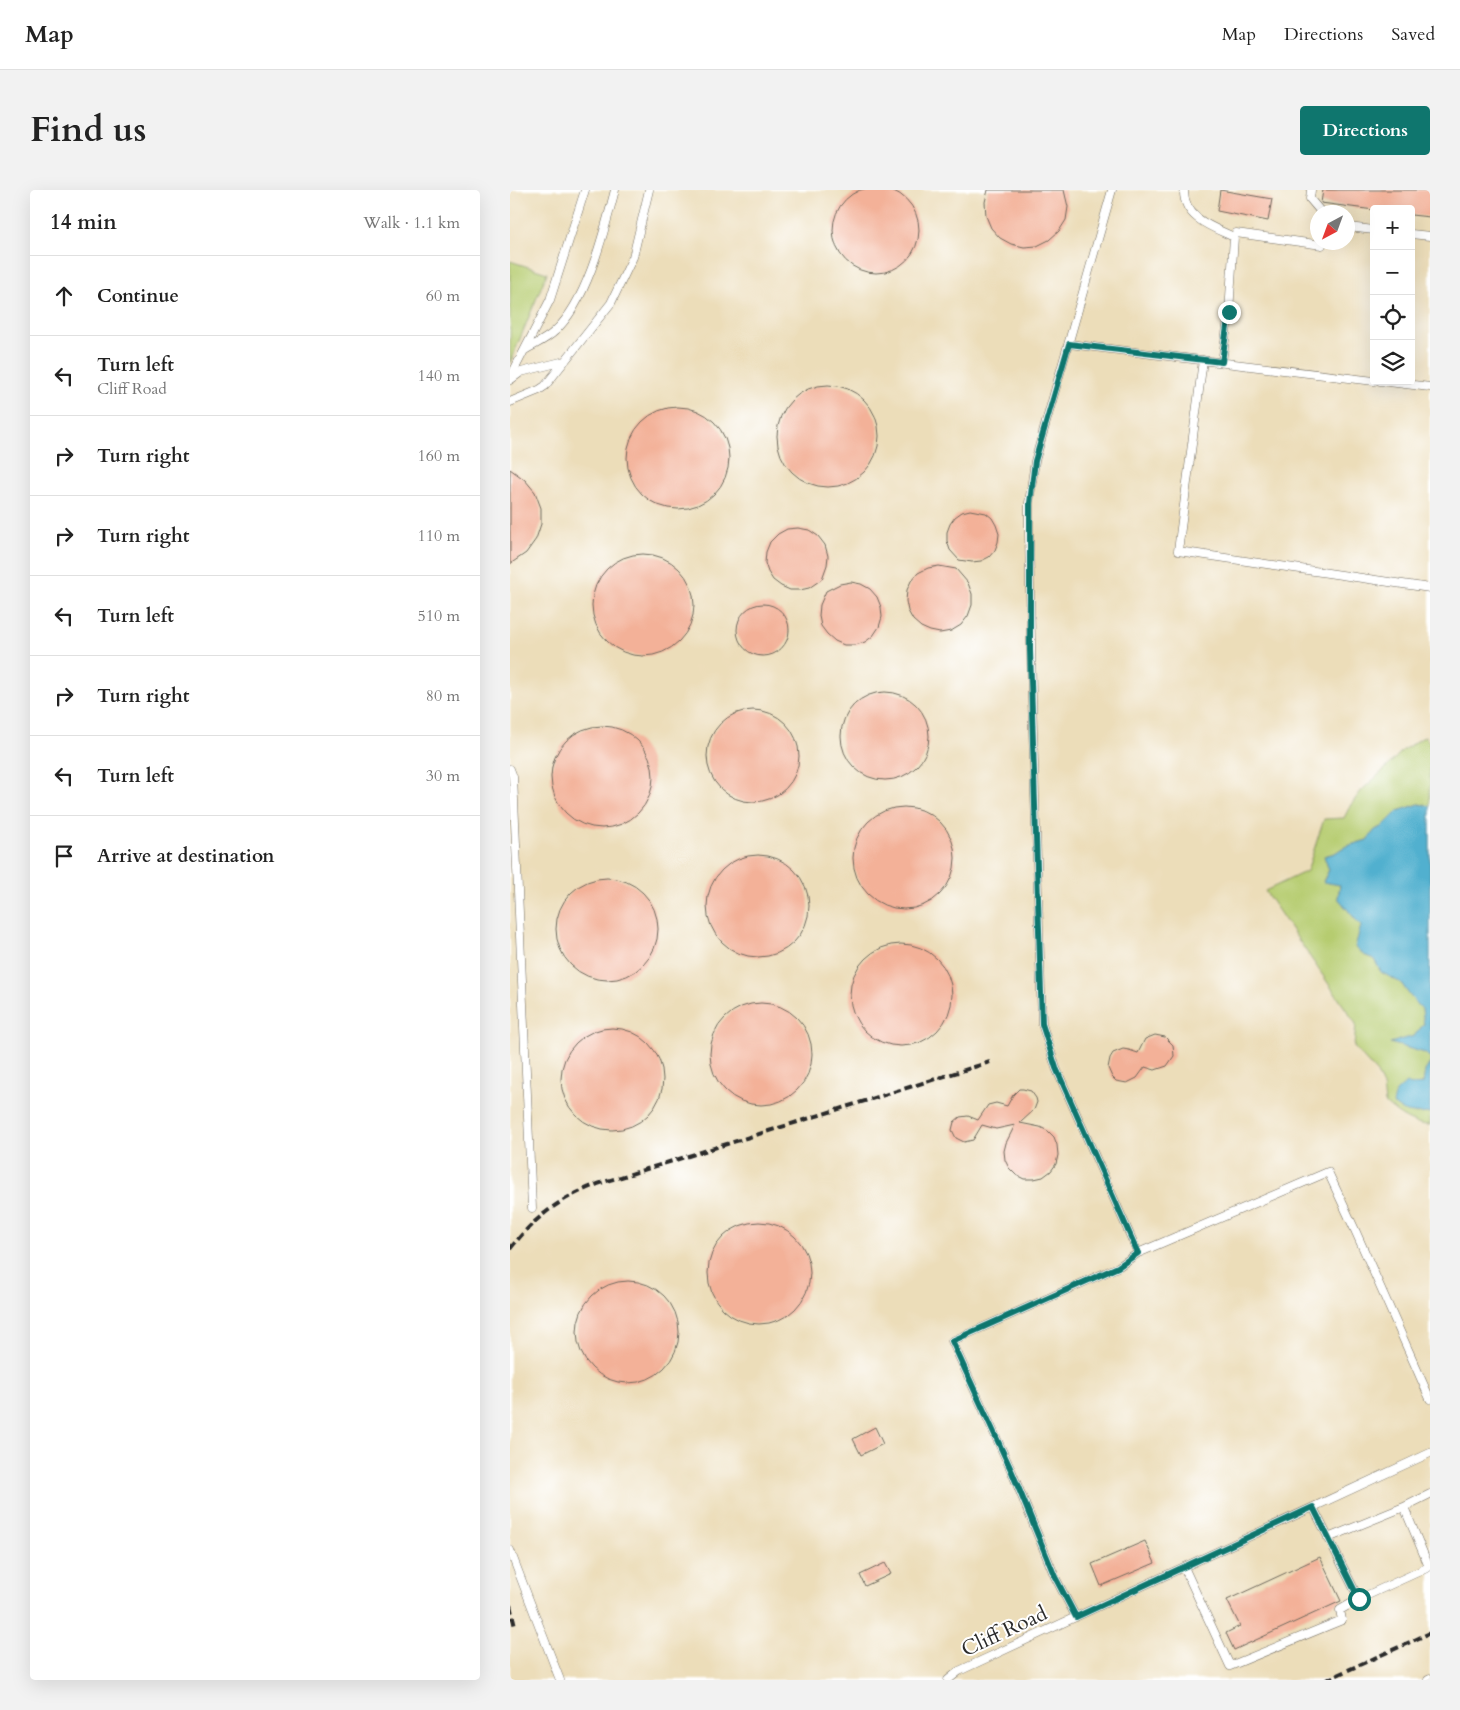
<!DOCTYPE html>
<meta charset="utf-8">
<style>
body{margin:0;font-family:Cardo,serif;background:#f2f2f2;color:#222}
.controls{position:absolute;right:15px;top:15px;display:grid;overflow:hidden;border-radius:5px;box-shadow:0 5px 20px #0002}
.controls button{width:45px;height:45px;display:grid;place-items:center;padding:0;border:0;border-bottom:1px solid #e0e0e0;background:#fff;color:#222;font:25px sans-serif}
.compass{position:absolute;left:800px;top:15px;width:45px;height:45px;border-radius:50%;background:#fff;box-shadow:0 5px 20px #0002;rotate:221deg}
.stop{position:absolute;width:15px;height:15px;margin:-11px;border:4px solid #0f766e;border-radius:50%;background:#fff}
.stop.end{background:#0f766e;border-color:#fff;box-shadow:0 1px 5px #0008}
.list{margin:0;padding:0;list-style:none}
h2{display:flex;justify-content:space-between;align-items:center;height:65px;margin:0;padding:0 20px;font-size:21px}
h2 small{font-size:16px;font-weight:400;color:#767676}
.list li{display:grid;grid-template-columns:32px 1fr auto;gap:15px;align-items:center;box-sizing:border-box;height:80px;padding:0 20px;border-top:1px solid #e0e0e0}
.list b{display:block;font-size:19px;white-space:nowrap}
.list p{margin:0;font-size:16px;white-space:nowrap;color:#767676}
.list em{font-size:16px;font-style:normal;color:#767676}
.icon{flex:none;width:28px;height:28px;fill:none;stroke:currentColor;stroke-width:2;stroke-linecap:round;stroke-linejoin:round}
.map{position:relative;flex:none;width:920px;height:1490px;overflow:hidden;border-radius:5px}
header{display:flex;align-items:center;gap:30px;box-sizing:border-box;height:70px;padding:0 25px;background:#fff;border-bottom:1px solid #e0e0e0}
header strong{font-size:24px}
nav{display:flex;gap:28px;margin-inline-start:auto;font-size:18px}
.intro{display:flex;align-items:center;justify-content:space-between;box-sizing:border-box;height:120px;padding:0 30px}
h1{margin:0;font-size:35px}
.button{padding:12px 22px;border-radius:5px;background:#0f766e;color:#fff;font-size:18px;font-weight:700}
main{display:flex;gap:30px;padding:0 30px}
aside{flex:1;background:#fff;border-radius:5px;box-shadow:0 5px 20px #0002}
.map>svg:first-child{display:block}
.green{fill:#b6cc70;stroke:#707c4e}
.water{fill:#51b0cf;stroke:#3e6e7d}
.building{fill:#f3b198}
.lines{fill:none;stroke-linecap:round;stroke-linejoin:round}
.lane-casing{stroke:#6f695d;stroke-width:9}
.lane{stroke:#fff;stroke-width:8}
.rail{stroke:#2b2b2b;stroke-width:4;stroke-dasharray:8 4;stroke-linecap:butt}
.route{stroke:#0f766e;stroke-width:6}
.labels{text-anchor:middle;stroke-width:4;stroke-linejoin:round;paint-order:stroke}
.street-label{font-size:21px;fill:#2b2b2b;stroke:#fff}
</style>
<header>
<strong>Map</strong>
<nav><a>Map</a><a>Directions</a><a>Saved</a></nav>
</header>
<div class="intro"><h1>Find us</h1><a class="button">Directions</a></div>
<main>
<aside>
<h2>14 min<small>Walk · 1.1 km</small></h2>
<ul class="list">
<li><svg class="icon" aria-label="ahead" viewBox="0 0 24 24"><path d="M12 20V5M6 11l6-6 6 6"/></svg><div><b>Continue</b></div><em>60 m</em></li>
<li><svg class="icon" aria-label="left" viewBox="0 0 24 24"><path d="M17 20v-9H6M10 6l-5 5 5 5"/></svg><div><b>Turn left</b><p>Cliff Road</p></div><em>140 m</em></li>
<li><svg class="icon" aria-label="right" viewBox="0 0 24 24"><path d="M7 20v-9h11M14 6l5 5-5 5"/></svg><div><b>Turn right</b></div><em>160 m</em></li>
<li><svg class="icon" aria-label="right" viewBox="0 0 24 24"><path d="M7 20v-9h11M14 6l5 5-5 5"/></svg><div><b>Turn right</b></div><em>110 m</em></li>
<li><svg class="icon" aria-label="left" viewBox="0 0 24 24"><path d="M17 20v-9H6M10 6l-5 5 5 5"/></svg><div><b>Turn left</b></div><em>510 m</em></li>
<li><svg class="icon" aria-label="right" viewBox="0 0 24 24"><path d="M7 20v-9h11M14 6l5 5-5 5"/></svg><div><b>Turn right</b></div><em>80 m</em></li>
<li><svg class="icon" aria-label="left" viewBox="0 0 24 24"><path d="M17 20v-9H6M10 6l-5 5 5 5"/></svg><div><b>Turn left</b></div><em>30 m</em></li>
<li><svg class="icon" aria-label="arrive" viewBox="0 0 24 24"><path d="M6 21V4h12l-3 4 3 4H6"/></svg><div><b>Arrive at destination</b></div></li>
</ul>
</aside>
<div class="map">
<svg width="920" height="1490" viewBox="0 0 920 1490">
<rect width="100%" height="100%" fill="#fff"/>
<filter id="ink" filterUnits="userSpaceOnUse"><feTurbulence type="fractalNoise" baseFrequency=".02" numOctaves="2"/><feDisplacementMap in="SourceGraphic" scale="10" xChannelSelector="R" yChannelSelector="G"/><feConvolveMatrix kernelMatrix="1 2 1 2 8 2 1 2 1" color-interpolation-filters="sRGB"/></filter>
<filter id="wash" filterUnits="userSpaceOnUse"><feTurbulence type="fractalNoise" baseFrequency=".0096" numOctaves="4" result="noise"/><feDisplacementMap in="SourceGraphic" scale="20" xChannelSelector="R" yChannelSelector="G"/><feGaussianBlur stdDeviation="1.12" result="paint"/><feColorMatrix in="noise" values="0 0 0 0 0 0 0 0 0 0 0 0 0 0 0 0 0 1.4 0 .05"/><feComposite in="paint" operator="in"/></filter>
<g filter="url(#wash)">
<rect width="100%" height="100%" fill="#ecddb9"/>
<path class="green" d="M0,71L37,83L0,173Z
M915,546L920,554V616L909,614L888,621L872,637L865,640L857,650L834,657L825,663L814,666L819,680L813,691L830,695L828,708L851,736L854,765L864,769L871,782L891,793L901,807L912,819L914,834L904,846L881,853L915,863L920,868V873L915,881L913,894L901,895L905,924L920,923V935C902,935 888,925 875,913L873,896L867,883L844,857L846,834L755,701L797,681L814,629L834,628L840,616L852,600L875,579L893,560Z"/>
<path class="water" d="M909,614L920,616V868L915,863L880,853L904,846L914,834L912,819L901,807L891,793L871,782L864,769L854,765L845,757L851,736L828,708L830,695L813,692L819,680L814,666L825,663L834,657L857,650L865,640L872,637L888,621Z
M920,873V923C906,924 893,924 883,914L886,902L896,893L902,895L913,894L915,881Z"/>
<g id="blocks">
<path class="building" d="M323 40a43 43 0 1 1 86 0a43 43 0 1 1-86 0Z
M478,0H554L558,17L556,30L549,41L539,50L527,56L514,57L501,54L490,48L481,38L476,26L475,12Z
M710,0L762,9L758,31L707,21Z
M813,0H920V27L901,25V19H864V20L811,13Z
M267 246a51 51 0 1 1 102 0a51 51 0 1 1-102 0Z
M117 268a51 51 0 1 1 102 0a51 51 0 1 1-102 0Z
M0,279L15,290L25,302L31,318V334L26,349L16,363L0,374Z
M460,320L476,323L482,328L486,335L489,344L488,352L485,360L479,367L471,371L462,372L449,370L440,360L437,351V342L440,334L445,327L452,322Z
M288,338L299,340L308,346L315,355L318,366L317,375L312,389L299,398L290,400H280L271,396L263,390L258,382L255,373L256,362L260,352L268,344L277,339Z
M82 415a51 51 0 1 1 102 0a51 51 0 1 1-102 0Z
M429,376L446,379L458,393L462,404V415L458,426L451,435L441,441L430,443L420,441L411,437L403,430L398,421L396,411L397,400L401,391L408,383L418,378Z
M341,392L351,394L360,399L367,407L371,417L372,427L369,437L363,446L355,452L345,455H334L325,451L317,444L311,436L309,426L310,415L316,401L330,394Z
M227 440a26 26 0 1 1 52 0a26 26 0 1 1-52 0Z
M331 546a44 44 0 1 1 88 0a44 44 0 1 1-88 0Z
M197 566a46 46 0 1 1 92 0a46 46 0 1 1-92 0Z
M41 587a51 51 0 1 1 102 0a51 51 0 1 1-102 0Z
M343 668a51 51 0 1 1 102 0a51 51 0 1 1-102 0Z
M197 716a51 51 0 1 1 102 0a51 51 0 1 1-102 0Z
M46 739a51 51 0 1 1 102 0a51 51 0 1 1-102 0Z
M340 805a51 51 0 1 1 102 0a51 51 0 1 1-102 0Z
M200 864a51 51 0 1 1 102 0a51 51 0 1 1-102 0Z
M51 889a51 51 0 1 1 102 0a51 51 0 1 1-102 0Z
M645,845L655,847L663,855L664,866L657,876L645,880L635,877L627,888L617,893L606,891L602,887L598,878L600,868L603,863L613,859L619,860L628,863L635,849Z
M509,899H513L521,901L526,908L527,912L524,920L510,933L530,937L538,941L544,947L547,955L548,965L546,974L541,981L533,987L524,989H514L506,985L499,978L495,970L494,961L496,953L505,935L486,939L472,935L463,950L454,952L446,948L442,940L444,932L450,927L458,926L468,930L478,915L486,913L497,916L503,905Z
M198 1083a51 51 0 1 1 102 0a51 51 0 1 1-102 0Z
M67 1142a51 51 0 1 1 102 0a51 51 0 1 1-102 0Z
M365,1237L373,1254L351,1265L343,1249Z
M635,1351L645,1373L591,1396L582,1374Z
M810,1367L831,1411L724,1460L716,1443L730,1436L717,1410Z
M375,1373L381,1384L355,1396L350,1385Z"/>
</g>
</g>
<g filter="url(#ink)">
<use href="#blocks" fill-opacity="0" stroke="#6f695d" stroke-width="1"/>
<g class="lines">
<defs>
<path id="lane" d="M602,0L525,271L519,313V340L522,508L532,834L546,878L628,1063L818,982L845,1040L920,1209
M674,0C673,28 702,37 724,47
M801,0L800,9L811,22
M838,37L864,40
M901,44L920,46
M559,154L864,191
M15,160C25,154 37,149 45,141C77,112 94,42 105,0
M693,170L668,361L920,398
M712,172L719,122L724,47L726,43L812,55
M0,188L40,110L75,0
M0,190L11,182L55,171
M870,191L920,197
M0,212L29,200L35,196L101,113L123,67L139,0
M0,579L3,587L22,1018
M803,1317L849,1409
M818,1348L894,1317L920,1304
M0,1360L50,1490
M674,1377L720,1476L832,1430L830,1420L849,1409L919,1377L894,1317
M566,1427L545,1387L502,1282L442,1151L608,1077L628,1063
M438,1490L449,1481L920,1263
M918,1490L920,1489"/>
</defs>
<use href="#lane" class="lane-casing"/>
<use href="#lane" class="lane"/>
<path class="rail" d="M0,1059C30,1020 64,999 111,987L480,872
M0,1415L5,1437
M816,1490L920,1443"/>
</g>
</g>
<g class="lines" filter="url(#ink)">
<path class="route" d="M719,122L712,172L559,154L525,271L520,313V460L532,834L546,878L628,1063L608,1077L442,1151L502,1282L545,1387L566,1427L803,1317L849,1409"/>
</g>
<g class="labels">
<g class="street-label">
<text transform="translate(494 1441) rotate(-25)" y="7">Cliff Road</text>
</g>
</g>
</svg>
<div class="controls">
<button>+</button>
<button>−</button>
<button><svg class="icon" aria-label="locate" viewBox="0 0 24 24"><circle cx="12" cy="12" r="6"/><path d="M12 2v4M12 18v4M2 12h4M18 12h4"/></svg></button>
<button><svg class="icon" aria-label="layers" viewBox="0 0 24 24"><path d="M12 4l9 5-9 5-9-5zM3 14l9 5 9-5"/></svg></button>
</div>
<svg class="compass" viewBox="-18 -18 36 36"><path d="M0-13l5 13h-10z" fill="#e53935"/><path d="M0 13l5-13h-10z" fill="#767676"/></svg>
<div class="stop" style="left:849px;top:1409px"></div>
<div class="stop end" style="left:719px;top:122px"></div>
</div>
</main>
